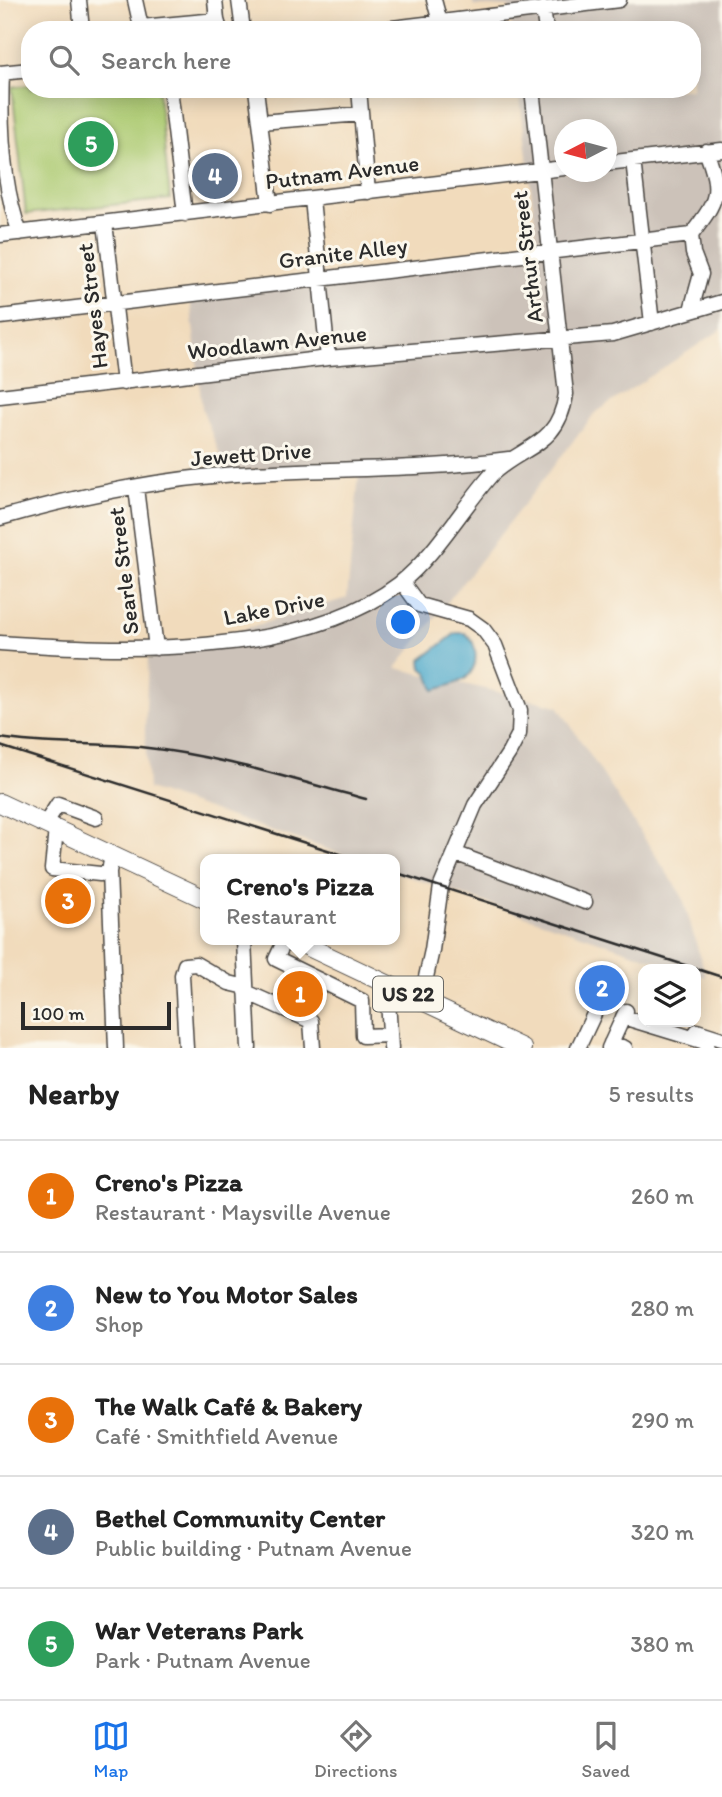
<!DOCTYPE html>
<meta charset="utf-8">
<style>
body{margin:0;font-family:Itim,sans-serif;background:#f6f6f6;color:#222}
.controls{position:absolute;right:21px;bottom:21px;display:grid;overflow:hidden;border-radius:14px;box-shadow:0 4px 18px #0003}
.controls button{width:63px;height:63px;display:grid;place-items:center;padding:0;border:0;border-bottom:2px solid #e0e0e0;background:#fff;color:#222;font:35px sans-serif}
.compass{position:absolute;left:554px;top:119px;width:63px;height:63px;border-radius:50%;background:#fff;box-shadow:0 4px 18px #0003;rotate:264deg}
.scale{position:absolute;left:21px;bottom:18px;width:150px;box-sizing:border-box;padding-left:7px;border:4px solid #2b2b2b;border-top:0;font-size:19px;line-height:24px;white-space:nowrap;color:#2b2b2b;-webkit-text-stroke:5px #fbf7ec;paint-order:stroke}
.you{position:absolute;left:404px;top:623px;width:24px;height:24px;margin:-18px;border:5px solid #fff;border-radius:50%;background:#1a73e8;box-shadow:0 0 0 10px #1a73e833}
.badge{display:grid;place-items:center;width:46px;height:46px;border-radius:50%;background:#1a73e8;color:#fff;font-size:23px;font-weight:700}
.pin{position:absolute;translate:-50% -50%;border:4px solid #fff;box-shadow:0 2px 7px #0006}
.popup{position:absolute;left:200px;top:854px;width:200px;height:91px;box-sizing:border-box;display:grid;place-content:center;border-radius:14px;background:#fff;filter:drop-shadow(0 2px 5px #0005);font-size:23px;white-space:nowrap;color:#767676}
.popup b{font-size:26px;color:#222}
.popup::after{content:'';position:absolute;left:50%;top:100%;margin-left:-14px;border:14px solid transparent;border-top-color:#fff}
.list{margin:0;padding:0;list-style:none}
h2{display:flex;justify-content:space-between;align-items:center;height:91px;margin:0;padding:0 28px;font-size:30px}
h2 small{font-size:23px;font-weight:400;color:#767676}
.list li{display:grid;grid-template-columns:46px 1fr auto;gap:21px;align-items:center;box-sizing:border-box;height:112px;padding:0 28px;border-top:2px solid #e0e0e0}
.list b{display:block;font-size:26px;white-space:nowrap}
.list p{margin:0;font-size:23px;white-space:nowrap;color:#767676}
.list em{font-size:23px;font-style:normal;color:#767676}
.icon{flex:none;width:38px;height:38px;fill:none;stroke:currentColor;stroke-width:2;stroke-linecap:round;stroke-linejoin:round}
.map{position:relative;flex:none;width:722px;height:1048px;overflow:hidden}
.search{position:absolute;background:#fff;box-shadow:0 4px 18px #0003;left:21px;right:21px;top:21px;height:77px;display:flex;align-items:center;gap:18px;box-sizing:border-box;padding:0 24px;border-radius:28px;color:#767676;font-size:26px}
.sheet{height:651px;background:#fff}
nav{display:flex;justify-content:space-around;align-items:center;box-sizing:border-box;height:98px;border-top:2px solid #e0e0e0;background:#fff;font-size:19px;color:#767676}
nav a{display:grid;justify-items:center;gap:4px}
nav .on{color:#1a73e8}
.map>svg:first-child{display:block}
.industrial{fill:#ccc2b9;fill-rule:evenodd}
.green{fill:#adcb73;stroke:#6c7b4f;stroke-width:2}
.water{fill:#4da9cb;stroke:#3c6a7b;stroke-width:2}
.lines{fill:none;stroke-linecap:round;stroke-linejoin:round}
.minor-casing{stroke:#494541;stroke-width:17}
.major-casing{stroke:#494541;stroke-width:20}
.minor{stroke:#fff;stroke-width:14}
.major{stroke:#fff;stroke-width:18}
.rail{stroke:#2b2b2b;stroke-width:2.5}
.labels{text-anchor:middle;stroke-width:6;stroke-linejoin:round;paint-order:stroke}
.shield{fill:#fbf7ec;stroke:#696865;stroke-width:2}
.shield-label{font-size:21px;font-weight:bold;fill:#2b2b2b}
.street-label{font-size:23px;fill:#2b2b2b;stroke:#fbf7ec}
</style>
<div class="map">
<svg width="722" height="1048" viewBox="0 0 722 1048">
<rect width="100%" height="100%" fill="#fbf7ec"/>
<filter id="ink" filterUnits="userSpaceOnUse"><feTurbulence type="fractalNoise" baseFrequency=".0143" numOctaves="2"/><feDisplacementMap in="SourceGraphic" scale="14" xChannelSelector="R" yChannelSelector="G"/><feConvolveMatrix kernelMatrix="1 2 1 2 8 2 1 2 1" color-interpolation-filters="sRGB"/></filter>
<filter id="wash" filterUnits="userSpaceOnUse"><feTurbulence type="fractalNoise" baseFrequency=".00686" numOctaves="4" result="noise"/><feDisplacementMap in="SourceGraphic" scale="28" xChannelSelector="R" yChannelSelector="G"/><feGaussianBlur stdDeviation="1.57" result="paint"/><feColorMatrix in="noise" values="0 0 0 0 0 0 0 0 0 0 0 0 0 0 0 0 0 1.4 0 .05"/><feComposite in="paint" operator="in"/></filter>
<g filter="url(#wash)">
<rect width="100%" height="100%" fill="#f1dbbc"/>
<path class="industrial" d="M473,0H722V329L595,413L396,668L558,706L682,896L706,977L696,974V969H682L395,872L394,859H357L148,789L145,732L148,658L347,598L360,464L226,471L202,408L190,299L538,247L519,89H692V30H512L509,7L473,6ZM564,130H606V172H564Z"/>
<path class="green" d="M30,85V89H158L170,199L26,214L12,87Z"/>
<path class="water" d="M456,633H465C478,643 480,666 466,678C459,684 443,687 434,690L428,673L422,668L421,660Z"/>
</g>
<g filter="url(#ink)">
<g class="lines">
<defs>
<path id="minor" d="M79,0L82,30
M135,0L141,27
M215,0L217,20
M239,0L243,30
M434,0L440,22
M543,9L546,30
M141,30V27L217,20L220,30
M376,30L619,0
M0,73L30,70
M2,73C0,124 2,185 20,233
M170,89L185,214
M256,89L270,204
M359,89L368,192
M260,122L361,114
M633,160L652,323
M606,163L722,150
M312,199L328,358
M105,223L124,383
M0,235L564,168
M691,310L701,274L693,253L691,235C718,200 722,193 706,151
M0,317L691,235
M0,396L328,358L613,334L722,302
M136,488L156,648
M0,518C74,497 160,479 236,474C327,468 418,471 509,459
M402,582L419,605L469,619L483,629L495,645L520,710L519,734L509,753L475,805L441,886L432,950L421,1000
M0,643C119,651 301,659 399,584C434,557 462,508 492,474C525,444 558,447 566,394L532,89
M45,824L58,804L96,818
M56,829L52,869L100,874L109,872
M457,854L585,902
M112,855L109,872L116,1048
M244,940L249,1048
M285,940L276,959L362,1001L363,1036L390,1035
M387,984L391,1048
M246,992L311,1021L313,1048
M623,1017L705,1042L708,1048
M697,1031L722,1039
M611,1043L625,1048
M186,1048L182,975L185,965L196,964L229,983L246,987
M578,1048L602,997
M609,1048L626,1011"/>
<path id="major" d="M0,803L205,899
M294,940L522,1048"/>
</defs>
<use href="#minor" class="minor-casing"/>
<use href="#major" class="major-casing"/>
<use href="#minor" class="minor"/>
<use href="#major" class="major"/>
<path class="rail" d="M0,738C47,746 93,742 140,747C217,755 291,779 366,799
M0,746L356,859
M394,872L722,977"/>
</g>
</g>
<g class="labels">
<rect class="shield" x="373" y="976.5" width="70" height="35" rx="5"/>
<g class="shield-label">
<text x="408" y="1001">US 22</text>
</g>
<g class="street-label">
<text transform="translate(342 172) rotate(-7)" y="8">Putnam Avenue</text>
<text transform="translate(343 253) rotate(-7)" y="8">Granite Alley</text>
<text transform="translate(527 257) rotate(-97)" y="8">Arthur Street</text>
<text transform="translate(92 306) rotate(-97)" y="8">Hayes Street</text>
<text transform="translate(277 342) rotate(-6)" y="8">Woodlawn Avenue</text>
<text transform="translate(251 454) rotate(-4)" y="8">Jewett Drive</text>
<text transform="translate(123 571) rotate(-97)" y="8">Searle Street</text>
<text transform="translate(274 608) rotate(-11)" y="8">Lake Drive</text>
</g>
</g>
</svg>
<div class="controls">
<button><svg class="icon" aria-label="layers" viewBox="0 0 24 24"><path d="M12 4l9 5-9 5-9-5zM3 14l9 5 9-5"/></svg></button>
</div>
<svg class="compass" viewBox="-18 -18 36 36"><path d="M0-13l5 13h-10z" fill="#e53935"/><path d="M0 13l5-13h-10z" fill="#767676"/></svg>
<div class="scale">100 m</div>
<div class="you"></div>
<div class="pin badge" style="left:300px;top:994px;background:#e8710a">1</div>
<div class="popup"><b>Creno's Pizza</b>Restaurant</div>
<div class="pin badge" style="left:602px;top:988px;background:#3f7fe0">2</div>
<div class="pin badge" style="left:68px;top:901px;background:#e8710a">3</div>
<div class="pin badge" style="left:215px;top:176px;background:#5c6f8a">4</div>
<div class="pin badge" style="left:91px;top:144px;background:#2e9e5b">5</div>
<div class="search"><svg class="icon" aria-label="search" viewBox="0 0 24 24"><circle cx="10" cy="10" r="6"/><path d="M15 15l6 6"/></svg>Search here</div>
</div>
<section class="sheet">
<h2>Nearby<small>5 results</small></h2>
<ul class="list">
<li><span class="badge" style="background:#e8710a">1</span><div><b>Creno's Pizza</b><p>Restaurant · Maysville Avenue</p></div><em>260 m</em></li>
<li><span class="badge" style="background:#3f7fe0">2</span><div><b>New to You Motor Sales</b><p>Shop</p></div><em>280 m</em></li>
<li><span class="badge" style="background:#e8710a">3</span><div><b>The Walk Café &amp; Bakery</b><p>Café · Smithfield Avenue</p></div><em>290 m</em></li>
<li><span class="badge" style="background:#5c6f8a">4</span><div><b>Bethel Community Center</b><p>Public building · Putnam Avenue</p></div><em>320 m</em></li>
<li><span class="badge" style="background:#2e9e5b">5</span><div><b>War Veterans Park</b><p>Park · Putnam Avenue</p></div><em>380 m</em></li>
</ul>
</section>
<nav>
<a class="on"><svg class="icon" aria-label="map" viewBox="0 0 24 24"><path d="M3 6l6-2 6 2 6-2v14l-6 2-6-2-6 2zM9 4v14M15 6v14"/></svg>Map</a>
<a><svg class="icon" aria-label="directions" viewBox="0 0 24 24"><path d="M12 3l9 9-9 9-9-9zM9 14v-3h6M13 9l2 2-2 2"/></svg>Directions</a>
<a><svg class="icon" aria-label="saved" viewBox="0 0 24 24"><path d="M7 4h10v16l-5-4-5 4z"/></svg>Saved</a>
</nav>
